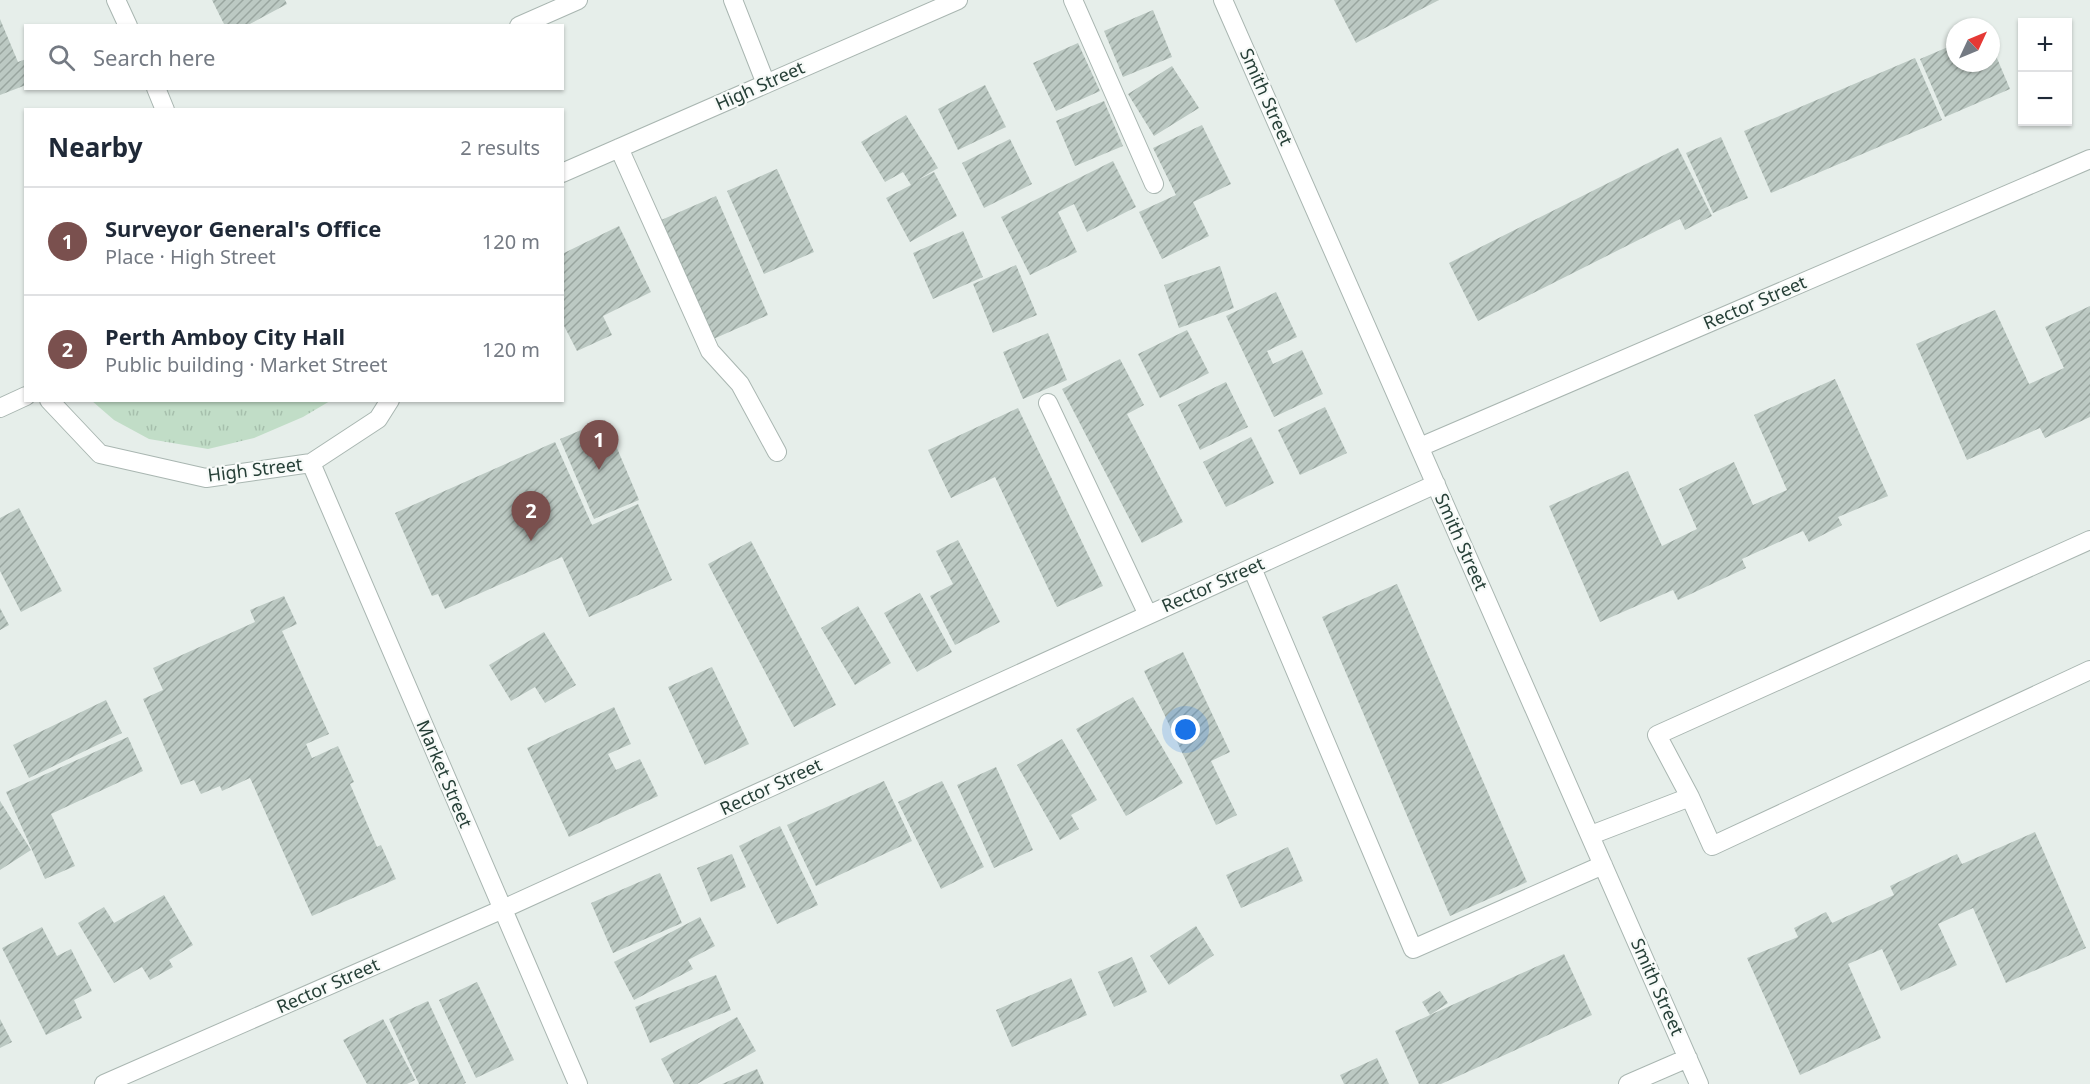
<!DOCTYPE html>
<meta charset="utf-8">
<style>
body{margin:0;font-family:"Noto Sans",sans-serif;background:#f2f2f3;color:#1f2937}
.controls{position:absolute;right:18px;top:18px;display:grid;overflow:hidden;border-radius:0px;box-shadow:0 2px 4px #0004}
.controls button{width:54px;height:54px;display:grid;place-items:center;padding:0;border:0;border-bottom:2px solid #e0e1e3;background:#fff;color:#1f2937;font:30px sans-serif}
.compass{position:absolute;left:1946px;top:18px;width:54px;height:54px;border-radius:50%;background:#fff;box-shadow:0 2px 4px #0004;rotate:46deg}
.you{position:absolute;left:1186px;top:730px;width:21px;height:21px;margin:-15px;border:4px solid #fff;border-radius:50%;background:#1a73e8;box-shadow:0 0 0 9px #1a73e833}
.badge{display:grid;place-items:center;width:39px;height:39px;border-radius:50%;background:#7a504e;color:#fff;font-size:20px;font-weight:700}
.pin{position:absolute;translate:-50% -50px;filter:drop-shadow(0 2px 3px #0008)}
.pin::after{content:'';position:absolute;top:32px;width:21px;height:18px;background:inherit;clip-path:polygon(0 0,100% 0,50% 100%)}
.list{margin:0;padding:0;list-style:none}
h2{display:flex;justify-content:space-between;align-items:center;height:78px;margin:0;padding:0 24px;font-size:26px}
h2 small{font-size:20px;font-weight:400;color:#747a83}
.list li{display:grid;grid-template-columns:39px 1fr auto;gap:18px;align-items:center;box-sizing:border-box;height:108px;padding:0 24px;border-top:2px solid #e0e1e3}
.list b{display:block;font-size:22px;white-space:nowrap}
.list p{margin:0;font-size:20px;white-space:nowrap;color:#747a83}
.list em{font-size:20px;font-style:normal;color:#747a83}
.icon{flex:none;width:33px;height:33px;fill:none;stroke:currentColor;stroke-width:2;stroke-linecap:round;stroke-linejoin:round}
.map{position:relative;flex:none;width:2090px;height:1084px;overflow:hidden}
.search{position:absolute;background:#fff;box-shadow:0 2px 4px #0004;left:24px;top:24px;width:540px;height:66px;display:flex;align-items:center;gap:15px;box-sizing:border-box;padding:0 21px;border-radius:0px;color:#747a83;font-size:22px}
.panel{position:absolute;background:#fff;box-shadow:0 2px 4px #0004;left:24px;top:108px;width:540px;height:294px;border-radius:0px}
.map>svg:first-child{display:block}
.park{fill:url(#park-tufts)}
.building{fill:url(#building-hatch)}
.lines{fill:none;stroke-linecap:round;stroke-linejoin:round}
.minor-casing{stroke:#a9b6b1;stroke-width:20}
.minor{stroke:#fff;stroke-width:18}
.labels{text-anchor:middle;stroke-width:4.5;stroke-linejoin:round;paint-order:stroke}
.street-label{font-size:18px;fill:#263f37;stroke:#f7faf8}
</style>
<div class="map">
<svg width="2090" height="1084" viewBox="0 0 2090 1084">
<defs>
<pattern id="park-tufts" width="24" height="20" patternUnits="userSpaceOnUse" patternTransform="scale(1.5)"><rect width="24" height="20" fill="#c1ddc7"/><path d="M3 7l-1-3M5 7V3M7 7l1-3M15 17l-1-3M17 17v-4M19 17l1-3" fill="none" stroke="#a6bfac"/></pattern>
<pattern id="building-hatch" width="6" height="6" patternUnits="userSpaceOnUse" patternTransform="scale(1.5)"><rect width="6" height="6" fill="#bcc9c3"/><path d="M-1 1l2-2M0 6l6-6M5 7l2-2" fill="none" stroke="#99a59f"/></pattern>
</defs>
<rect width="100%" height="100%" fill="#e6eeea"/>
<path class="park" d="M92,401H330L303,417L254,438L208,449L149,439L114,420Z"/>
<path class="building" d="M212,0H285L287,4L246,26H225Z
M1334,0H1439L1356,43Z
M1153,10L1172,57L1123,77L1104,31Z
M0,19L18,62L26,59V85L0,95Z
M1078,43L1100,91L1056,111L1033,63Z
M1955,44V63H1991V44L2010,89L1945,117L1920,59Z
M1915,58L1942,120L1771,193L1744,131Z
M1172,66L1199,108L1154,136L1128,94Z
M985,85L1006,127L958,150L938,109Z
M1104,101L1123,146L1075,166L1056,121Z
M906,115L938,168L916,181L934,172L957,216L910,242L886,198L911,185L903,172L885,182L861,142Z
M1202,125L1231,184L1193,202L1209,236L1162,259L1139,212L1176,195L1153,148Z
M1721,137L1748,198L1713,213L1686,153Z
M1010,139L1032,184L984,208L962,163Z
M1678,148L1712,216L1685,230L1680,219L1478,321L1449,263Z
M1113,161L1136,207L1087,232L1074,204L1058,212L1077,252L1030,275L1001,217Z
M777,169L814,252L764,274L727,191Z
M716,196L768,315L711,340L659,221Z
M619,226L651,292L603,316L612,335L577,351L562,322V254Z
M963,231L983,277L933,299L913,253Z
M1016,265L1037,315L993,333L973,284Z
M1220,266L1234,308L1179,328L1164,285Z
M1276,292L1297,337L1267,351L1273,364L1302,350L1323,394L1274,417L1226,316Z
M2090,306V417L2045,438L2040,428L1967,460L1916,344L1995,310L2029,384L2064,368L2045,327Z
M1187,330L1209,373L1160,398L1138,354Z
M1048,333L1067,380L1023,399L1003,352Z
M1120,359L1144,405L1127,414L1183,522L1142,543L1062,389Z
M1835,379L1888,496L1838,517L1842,525L1809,542L1803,531L1742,559L1746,568L1678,600L1673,590L1600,622L1549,506L1628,471L1662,546L1697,529L1679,489L1734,462L1753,505L1787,490L1754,415Z
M1226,382L1248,427L1200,450L1178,405Z
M1325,407L1347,453L1300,475L1278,430Z
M1018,408L1103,586L1057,607L995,477L951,498L928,450Z
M605,420L639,500L594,519L560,439Z
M1251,437L1274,483L1226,507L1203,462Z
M555,442L592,525L638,504L672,580L589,617L562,557L445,609L438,594L432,596L395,513Z
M19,508L62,591L21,612L0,571V518Z
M958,540L1000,622L955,645L930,596L953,584L936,551Z
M751,541L836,705L794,727L708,564Z
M1397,584L1527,882L1450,916L1322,617Z
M920,593L952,652L917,672L884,613Z
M284,596L297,624L282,631L329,734L306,744L312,758L338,746L354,782L350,784L377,847L381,845L396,879L312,916L250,778L222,791L220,786L201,794L194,780L181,785L143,699L163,690L153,668L255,622L250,610Z
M858,606L891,663L855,685L821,628Z
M0,608L9,625L0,630Z
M544,632L576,685L545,703L535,687L511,701L489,665Z
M1183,652L1230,752L1211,761L1237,815L1216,825L1144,671Z
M712,667L749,744L705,765L668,687Z
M1133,697L1183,783L1126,816L1076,729Z
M106,700L122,733L29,778L13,745Z
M614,707L631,744L608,754L616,770L640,759L658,796L569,837L527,748Z
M128,737L143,771L51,814L75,866L45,879L6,792Z
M1062,739L1097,800L1071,815L1079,829L1060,840L1017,765Z
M996,767L1033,850L994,868L957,785Z
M884,781L912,841L816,886L787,825Z
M942,781L984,867L941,889L898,802Z
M0,801L31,850L0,870Z
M780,826L818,905L777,924L739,846Z
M2035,832L2086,948L2006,983L1973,908L1938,924L1957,965L1901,991L1882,949L1848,964L1881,1038L1800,1075L1747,958L1798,937L1794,928L1826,912L1832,923L1894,895L1890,886L1957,854L1962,864Z
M1288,847L1303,881L1241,908L1226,875Z
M732,854L746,887L711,902L697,868Z
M660,873L682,923L613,953L591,903Z
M164,895L193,945L169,960L173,967L150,980L142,967L114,983L78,923L104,907L114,923Z
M700,917L715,946L688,960L693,969L634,1000L614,962Z
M1196,926L1214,955L1169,985L1150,956Z
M42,927L57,956L71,949L92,991L74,1000L82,1018L46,1035L2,948Z
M1564,954L1592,1015L1441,1084H1419L1395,1031Z
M1132,957L1147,992L1114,1007L1098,972Z
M716,975L731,1010L650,1043L635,1007Z
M1071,978L1087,1015L1012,1047L996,1010Z
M477,982L514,1060L476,1078L439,1000Z
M1440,991L1448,1003L1430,1015L1422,1002Z
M428,1001L466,1083L463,1084H419L389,1019Z
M737,1017L756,1051L697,1084H674L661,1059Z
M0,1019L12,1042L0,1048Z
M383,1019L415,1080L407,1084H367L343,1040Z
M1377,1058L1389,1084H1344L1340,1075Z
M757,1069L764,1084H722Z"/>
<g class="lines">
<defs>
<path id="minor" d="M116,0L128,26
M733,0L766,84
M1073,0L1154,184
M1223,0L1699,1084
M519,26L578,0
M156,88L165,110
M619,148L710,351L740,384L777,452
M562,173L958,0
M49,400L100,454L206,478L311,463L378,419L390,400
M1048,403L1148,615
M0,408L26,396
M1420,447L2090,159
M311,463L578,1084
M2090,540L1657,735L1690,797L1712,846L2090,670
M1252,568L1413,949L1603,865
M1591,835L1690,797
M104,1084L503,909L1436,484
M1628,1084L1688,1058"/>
</defs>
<use href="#minor" class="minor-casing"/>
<use href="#minor" class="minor"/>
</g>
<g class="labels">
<g class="street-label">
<text transform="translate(760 86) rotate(-24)" y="6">High Street</text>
<text transform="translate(1266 97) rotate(66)" y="6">Smith Street</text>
<text transform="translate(1755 303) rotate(-23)" y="6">Rector Street</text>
<text transform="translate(255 470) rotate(-7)" y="6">High Street</text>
<text transform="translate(1461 542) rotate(66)" y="6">Smith Street</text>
<text transform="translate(1213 585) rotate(-24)" y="6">Rector Street</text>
<text transform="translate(444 774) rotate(67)" y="6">Market Street</text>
<text transform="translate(771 787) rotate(-25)" y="6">Rector Street</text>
<text transform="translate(328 986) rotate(-24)" y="6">Rector Street</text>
<text transform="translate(1657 987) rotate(66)" y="6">Smith Street</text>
</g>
</g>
</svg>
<div class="controls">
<button>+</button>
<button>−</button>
</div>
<svg class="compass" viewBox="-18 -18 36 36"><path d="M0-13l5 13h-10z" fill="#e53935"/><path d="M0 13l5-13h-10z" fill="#747a83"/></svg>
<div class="you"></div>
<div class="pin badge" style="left:599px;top:470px">1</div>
<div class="pin badge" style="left:531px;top:541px">2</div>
<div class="search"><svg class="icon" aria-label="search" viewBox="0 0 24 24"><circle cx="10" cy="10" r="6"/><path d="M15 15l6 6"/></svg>Search here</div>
<section class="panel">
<h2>Nearby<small>2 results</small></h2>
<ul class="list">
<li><span class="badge">1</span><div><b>Surveyor General's Office</b><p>Place · High Street</p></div><em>120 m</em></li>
<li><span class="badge">2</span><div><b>Perth Amboy City Hall</b><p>Public building · Market Street</p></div><em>120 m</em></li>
</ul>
</section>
</div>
